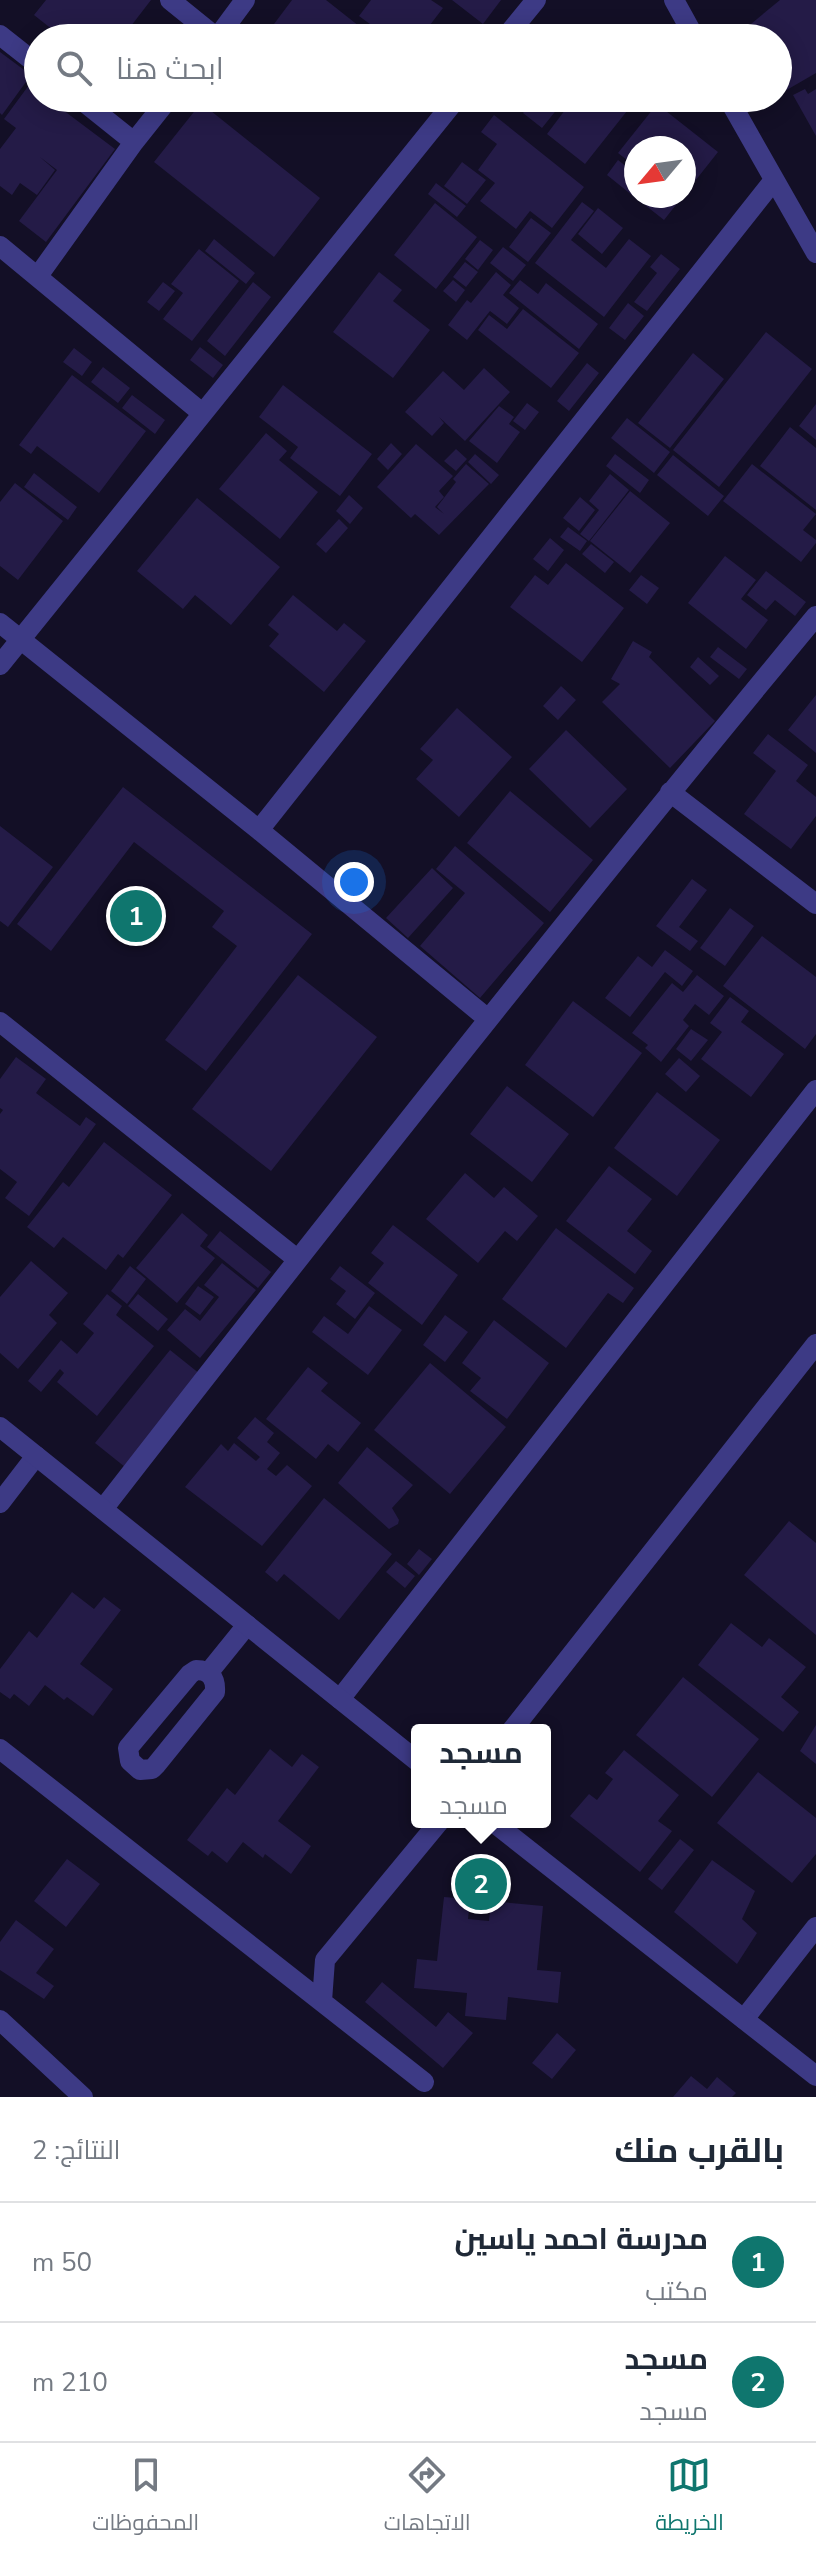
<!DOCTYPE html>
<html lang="ar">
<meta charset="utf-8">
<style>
body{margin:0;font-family:"Nunito Sans",Cairo,sans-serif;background:#f2f2f3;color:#1f2937;direction:rtl}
.compass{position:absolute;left:624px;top:136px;width:72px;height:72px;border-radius:50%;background:#fff;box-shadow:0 4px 20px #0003;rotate:241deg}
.you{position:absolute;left:354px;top:882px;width:28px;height:28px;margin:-20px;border:6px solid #fff;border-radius:50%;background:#1a73e8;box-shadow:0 0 0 12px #1a73e833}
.badge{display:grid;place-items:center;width:52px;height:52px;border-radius:50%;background:#0f766e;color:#fff;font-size:26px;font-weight:700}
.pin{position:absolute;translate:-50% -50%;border:4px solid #fff;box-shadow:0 2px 8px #0006}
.popup{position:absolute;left:411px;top:1724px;width:140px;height:104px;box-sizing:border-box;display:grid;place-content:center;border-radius:8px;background:#fff;filter:drop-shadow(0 2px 6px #0005);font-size:26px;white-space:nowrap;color:#747a83}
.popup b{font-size:30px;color:#1f2937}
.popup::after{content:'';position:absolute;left:50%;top:100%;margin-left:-16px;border:16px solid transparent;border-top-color:#fff}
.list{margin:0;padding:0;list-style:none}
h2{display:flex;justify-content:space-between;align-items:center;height:104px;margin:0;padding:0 32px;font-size:34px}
h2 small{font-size:26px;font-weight:400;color:#747a83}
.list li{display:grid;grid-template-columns:52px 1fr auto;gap:24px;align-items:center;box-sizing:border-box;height:120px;padding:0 32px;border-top:2px solid #e0e1e3}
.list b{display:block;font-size:30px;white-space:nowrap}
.list p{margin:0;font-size:26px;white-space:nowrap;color:#747a83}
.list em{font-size:26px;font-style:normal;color:#747a83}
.icon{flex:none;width:44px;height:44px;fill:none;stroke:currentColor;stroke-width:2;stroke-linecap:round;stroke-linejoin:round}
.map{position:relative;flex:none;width:816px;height:2097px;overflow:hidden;direction:ltr}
.search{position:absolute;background:#fff;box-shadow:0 4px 20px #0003;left:24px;right:24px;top:24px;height:88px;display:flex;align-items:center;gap:20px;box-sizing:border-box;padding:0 28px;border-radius:44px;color:#747a83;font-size:30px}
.sheet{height:344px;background:#fff}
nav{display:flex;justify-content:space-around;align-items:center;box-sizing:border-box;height:112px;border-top:2px solid #e0e1e3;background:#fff;font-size:22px;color:#747a83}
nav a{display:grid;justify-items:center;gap:4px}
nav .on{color:#0f766e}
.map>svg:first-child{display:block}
.building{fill:#241b47}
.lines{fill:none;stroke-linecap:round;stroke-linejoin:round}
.minor{stroke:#3d3a85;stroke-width:20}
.tertiary{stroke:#3d3a85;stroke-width:20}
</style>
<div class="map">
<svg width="816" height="2097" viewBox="0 0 816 2097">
<rect width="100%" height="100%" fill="#130f26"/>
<path class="building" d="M46,0H151L131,26L147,38H63L34,15Z
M292,0H326L364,30L358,38H284L271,28Z
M371,0H431L443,8L420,38H389L359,16Z
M452,0H501L483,24Z
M780,0H816V73L778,95V38H734Z
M0,52L31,75L2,115L0,113Z
M29,85L38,91V98H47L115,149L46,242L19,221L57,170L40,157L55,170L37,195L20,183L12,195L0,186V149L16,128L4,119Z
M805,89L808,94L816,89V136L793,95Z
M535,98H566L542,128L523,113Z
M574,98H611L627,111L585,164L547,134Z
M201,103L320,198L274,257L154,162Z
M657,104L718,152L684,195V148H636V167L618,153Z
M494,115L584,187L552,228L530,211L516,229L480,201L495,183L478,170L497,144L481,132Z
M618,160L636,174V196H649L643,204L607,175Z
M462,162L486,180L467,204L444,186Z
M436,183L466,206L457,217L428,194Z
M652,196H683L664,220L645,205Z
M582,202L594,211L571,240L606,268L629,239L651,256L604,317L535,263Z
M435,203L477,237L436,289L394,255Z
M598,208L623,228L602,254L578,234Z
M531,218L551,233L528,262L509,247Z
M214,239L255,273L246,284L205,251Z
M480,240L493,250L478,270L465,259Z
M503,247L526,265L513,281L490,263Z
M199,249L239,281L192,341L163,319L183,293L171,284Z
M661,254L680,269L647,311L634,302L657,273L650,267Z
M465,262L478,272L466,287L453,277Z
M379,272L402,290L393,301L430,330L393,378L333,332Z
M496,272L511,285L503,295L519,308L507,324L490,311L467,340L448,325L467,300L471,303Z
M453,280L465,290L456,302L443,291Z
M520,280L538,294L546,283L598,324L579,349L509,293Z
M163,282L175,291L159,311L147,302Z
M253,282L271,297L225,356L207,341Z
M628,303L644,316L625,340L609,328Z
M523,309L579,353L551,388L478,330L489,315L507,329Z
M766,332L812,369L719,487L673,450Z
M200,347L223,365L213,378L190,360Z
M74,348L92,362L82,376L63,362Z
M693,353L724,379L670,448L638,423Z
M587,363L599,373L569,411L557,401Z
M103,367L130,388L118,403L91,382Z
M484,368L510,392L465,441L439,417L444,423L432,436L405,412L443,371L464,390Z
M72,375L146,431L99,493L37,446L31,454L19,445Z
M283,385L372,454L340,496L290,458L298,447L259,417Z
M132,395L165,420L155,434L122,408Z
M527,403L539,412L525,430L513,421Z
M816,404V440L799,426Z
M499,406L514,417L509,424L520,432L497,463L469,441Z
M627,418L670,452L654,473L611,438Z
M790,427L816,448V510L760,466Z
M266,433L287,451L279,460L318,492L280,539L219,489Z
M391,443L402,454L388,470L377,459Z
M416,444L453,476L439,491L444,497L435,507L444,514L437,507L456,482L453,479L466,464L489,484L439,535L415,514L411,518L377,487Z
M456,449L467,459L456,471L444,461Z
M475,454L499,475L491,484L468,462Z
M615,454L649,480L640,493L606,466Z
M673,455L724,496L708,516L657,475Z
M752,464L816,514L803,530L816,540V543L801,562L723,501Z
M34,473L77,507L68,520L24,487Z
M610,474L629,490L589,541L580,534L599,510L589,501Z
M15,483L63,521L18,580L0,566V502Z
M630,491L670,523L630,573L590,541Z
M349,495L363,508L350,524L336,511Z
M580,497L595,510L579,531L563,518Z
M197,498L280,567L231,625L195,595L183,609L137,571Z
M339,519L348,528L326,553L316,544Z
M568,527L587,541L580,551L560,537Z
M550,538L564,550L548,571L533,559Z
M591,544L614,562L605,573L582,554Z
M725,556L756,580L741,599L768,620L746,649L688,603Z
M566,563L624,608L582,662L510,607L535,575L548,585Z
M766,571L806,602L795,616L775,600L766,610L747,595Z
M641,575L659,588L647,604L629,590Z
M293,595L337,631L344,623L366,641L324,692L269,646L279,634L268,625Z
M633,641L652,652L649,657L715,721L670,768L602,702L620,684L611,679Z
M718,647L747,669L739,679L710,657Z
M698,657L719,676L710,685L690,667Z
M561,686L576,700L558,720L543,706Z
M816,695V753L788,730Z
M457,708L512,757L459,817L416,779L433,760L420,749Z
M566,730L627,789L590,828L529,769Z
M768,734L808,765L796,781L816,797V816L791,849L744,814L776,771L753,753Z
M123,787L312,934L206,1071L165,1040L237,946L212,927L224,911L134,842L51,951L17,924Z
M510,791L593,860L550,912L467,843Z
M0,826L53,867L8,927L0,921Z
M455,846L544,923L480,998L420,946L465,893L436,869Z
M432,868L453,888L408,938L386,918Z
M692,879L707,890L679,927L698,941L690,951L656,926Z
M730,908L754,926L725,966L700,948Z
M762,936L816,977V1034L805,1049L723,986Z
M665,950L693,971L682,986L665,972L630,1017L605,998L638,956L652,967Z
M298,975L377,1037L271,1171L192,1109Z
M697,975L724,996L709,1015L695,1004L683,1020L689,1026L661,1062L645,1048L648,1045L632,1033L672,983L683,992Z
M730,997L749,1011L741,1022L784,1054L751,1097L701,1059L722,1032L710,1023Z
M573,1001L642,1053L593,1117L525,1065Z
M691,1029L708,1040L691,1061L676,1049Z
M16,1057L46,1079L36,1093L80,1126L86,1117L96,1124L29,1216L5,1198L17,1182L0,1169V1114L3,1110L0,1108V1079Z
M679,1058L700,1076L686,1092L665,1074Z
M507,1086L569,1134L532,1182L470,1134Z
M657,1092L720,1140L677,1196L614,1148Z
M104,1142L172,1195L123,1258L118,1254L106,1270L63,1237L54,1248L27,1227L63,1182L69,1187Z
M609,1166L652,1199L627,1231L652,1251L635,1274L566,1221Z
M465,1173L494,1198L504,1187L538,1216L517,1241L505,1231L478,1263L426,1219Z
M182,1213L208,1235L200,1246L215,1258L177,1303L136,1268Z
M393,1225L458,1275L422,1325L368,1283L384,1263L371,1253Z
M556,1228L634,1288L623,1303L608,1293L566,1348L502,1299Z
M220,1231L271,1272L258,1288L207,1247Z
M31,1261L68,1293L49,1315L57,1323L18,1369L0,1353V1297Z
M222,1263L256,1290L200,1358L167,1330L185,1309L200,1321L219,1297L204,1285Z
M130,1266L146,1279L127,1304L111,1291Z
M340,1266L375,1293L355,1319L336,1304L346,1291L330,1279Z
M198,1286L214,1297L200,1315L185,1304Z
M107,1294L122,1306L116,1315L154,1346L97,1416L57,1382L64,1373L60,1369L41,1392L28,1381L61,1340L77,1354L94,1333L83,1324Z
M138,1294L168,1319L158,1331L128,1306Z
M369,1306L402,1330L368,1375L312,1332L324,1316L348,1334Z
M445,1315L468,1332L445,1362L423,1345Z
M494,1320L549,1363L507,1419L470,1391L481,1378L462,1363Z
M170,1350L200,1374L125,1467L95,1443Z
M430,1363L506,1427L450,1494L374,1430Z
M308,1367L328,1383L321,1391L361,1423L338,1452L328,1444L316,1459L266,1419Z
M255,1417L274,1433L267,1442L280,1453L267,1469L276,1476L287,1465L312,1486L262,1546L185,1487L221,1444L228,1451L234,1443L256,1461L260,1457L237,1438Z
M367,1447L413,1485L392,1508L399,1520L398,1524L389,1529L338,1483Z
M324,1498L392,1554L339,1620L284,1574L277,1582L265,1572Z
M789,1521L816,1543V1635L744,1575Z
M419,1549L432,1559L419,1575L407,1564Z
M396,1561L415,1576L405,1588L386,1572Z
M72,1592L94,1609L104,1597L121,1610L80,1664L113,1689L93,1716L67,1697L64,1700L45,1685L29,1706L14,1694L10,1699L0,1692V1669L29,1631L37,1638Z
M731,1623L762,1647L769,1638L806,1667L781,1697L799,1712L783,1732L698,1665Z
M683,1677L759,1739L712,1797L636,1735Z
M816,1725V1764L800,1751Z
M270,1749L292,1767L302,1754L319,1767L278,1821L311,1846L291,1874L265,1854L263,1858L243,1842L227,1863L212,1851L208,1856L187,1840L227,1788L235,1795Z
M624,1750L679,1795L658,1821L672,1831L640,1872L570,1816L589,1794L597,1800L613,1779L605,1773Z
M758,1772L816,1818V1854L792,1883L717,1823Z
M680,1839L694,1850L662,1890L648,1879Z
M67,1859L100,1884L66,1927L34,1901Z
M712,1860L755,1891L742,1919L757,1933L737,1964L674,1912Z
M444,1897L470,1899L468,1919L489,1921L491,1901L543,1906L537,1970L561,1972L558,2003L508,1997L506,2020L465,2016L467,1993L414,1988L417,1959L437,1961Z
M16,1920L54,1949L36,1973L54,1986L44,1999L0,1970V1942Z
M382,1982L436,2027L448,2012L473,2033L443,2068L365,2002Z
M557,2033L576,2050L552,2079L532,2063Z
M691,2076L707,2089L717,2077L736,2093L732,2097H673Z"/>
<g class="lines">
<path class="minor" d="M170,0L217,38
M674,0L695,38
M0,35L38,65
M217,38L245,0
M505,38L536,0
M79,98L134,142
M728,98L816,253
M0,246L202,413
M38,276L134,142L169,98
M0,623L259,830L488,1019
M0,665L457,98
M670,792L816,904
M259,830L774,180
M0,1022L297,1259
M0,1503L36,1456
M103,1509C337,1208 573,909 816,616
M196,1670C210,1670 216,1678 215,1692L156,1765L152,1769L140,1770L130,1761L128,1748L190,1674Z
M209,1672L247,1625
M340,1699L816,1090
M512,1730L816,1344
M0,1749L424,2082
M322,2001L325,1960L439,1822
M744,2019L816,1927
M0,2020L83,2097"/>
<path class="tertiary" d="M0,1427L417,1761
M493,1822L816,2076"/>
</g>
</svg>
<svg class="compass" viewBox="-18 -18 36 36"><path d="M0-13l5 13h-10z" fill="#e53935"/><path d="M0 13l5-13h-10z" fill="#747a83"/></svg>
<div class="you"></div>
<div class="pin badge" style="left:136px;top:916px">1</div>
<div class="pin badge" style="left:481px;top:1884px">2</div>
<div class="popup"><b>مسجد</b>مسجد</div>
<div class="search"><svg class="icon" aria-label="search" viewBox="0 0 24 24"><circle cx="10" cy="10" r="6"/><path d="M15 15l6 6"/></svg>ابحث هنا</div>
</div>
<section class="sheet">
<h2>بالقرب منك<small>النتائج: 2</small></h2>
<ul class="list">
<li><span class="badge">1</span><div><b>مدرسة احمد ياسين</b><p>مكتب</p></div><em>50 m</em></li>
<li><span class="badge">2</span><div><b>مسجد</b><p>مسجد</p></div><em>210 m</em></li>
</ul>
</section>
<nav>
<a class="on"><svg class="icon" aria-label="map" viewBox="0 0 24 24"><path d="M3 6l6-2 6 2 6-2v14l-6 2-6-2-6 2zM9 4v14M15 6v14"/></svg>الخريطة</a>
<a><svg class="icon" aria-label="directions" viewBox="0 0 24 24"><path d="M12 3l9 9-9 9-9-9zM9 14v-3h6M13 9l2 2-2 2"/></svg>الاتجاهات</a>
<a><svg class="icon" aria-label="saved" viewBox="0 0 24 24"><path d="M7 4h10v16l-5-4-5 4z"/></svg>المحفوظات</a>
</nav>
